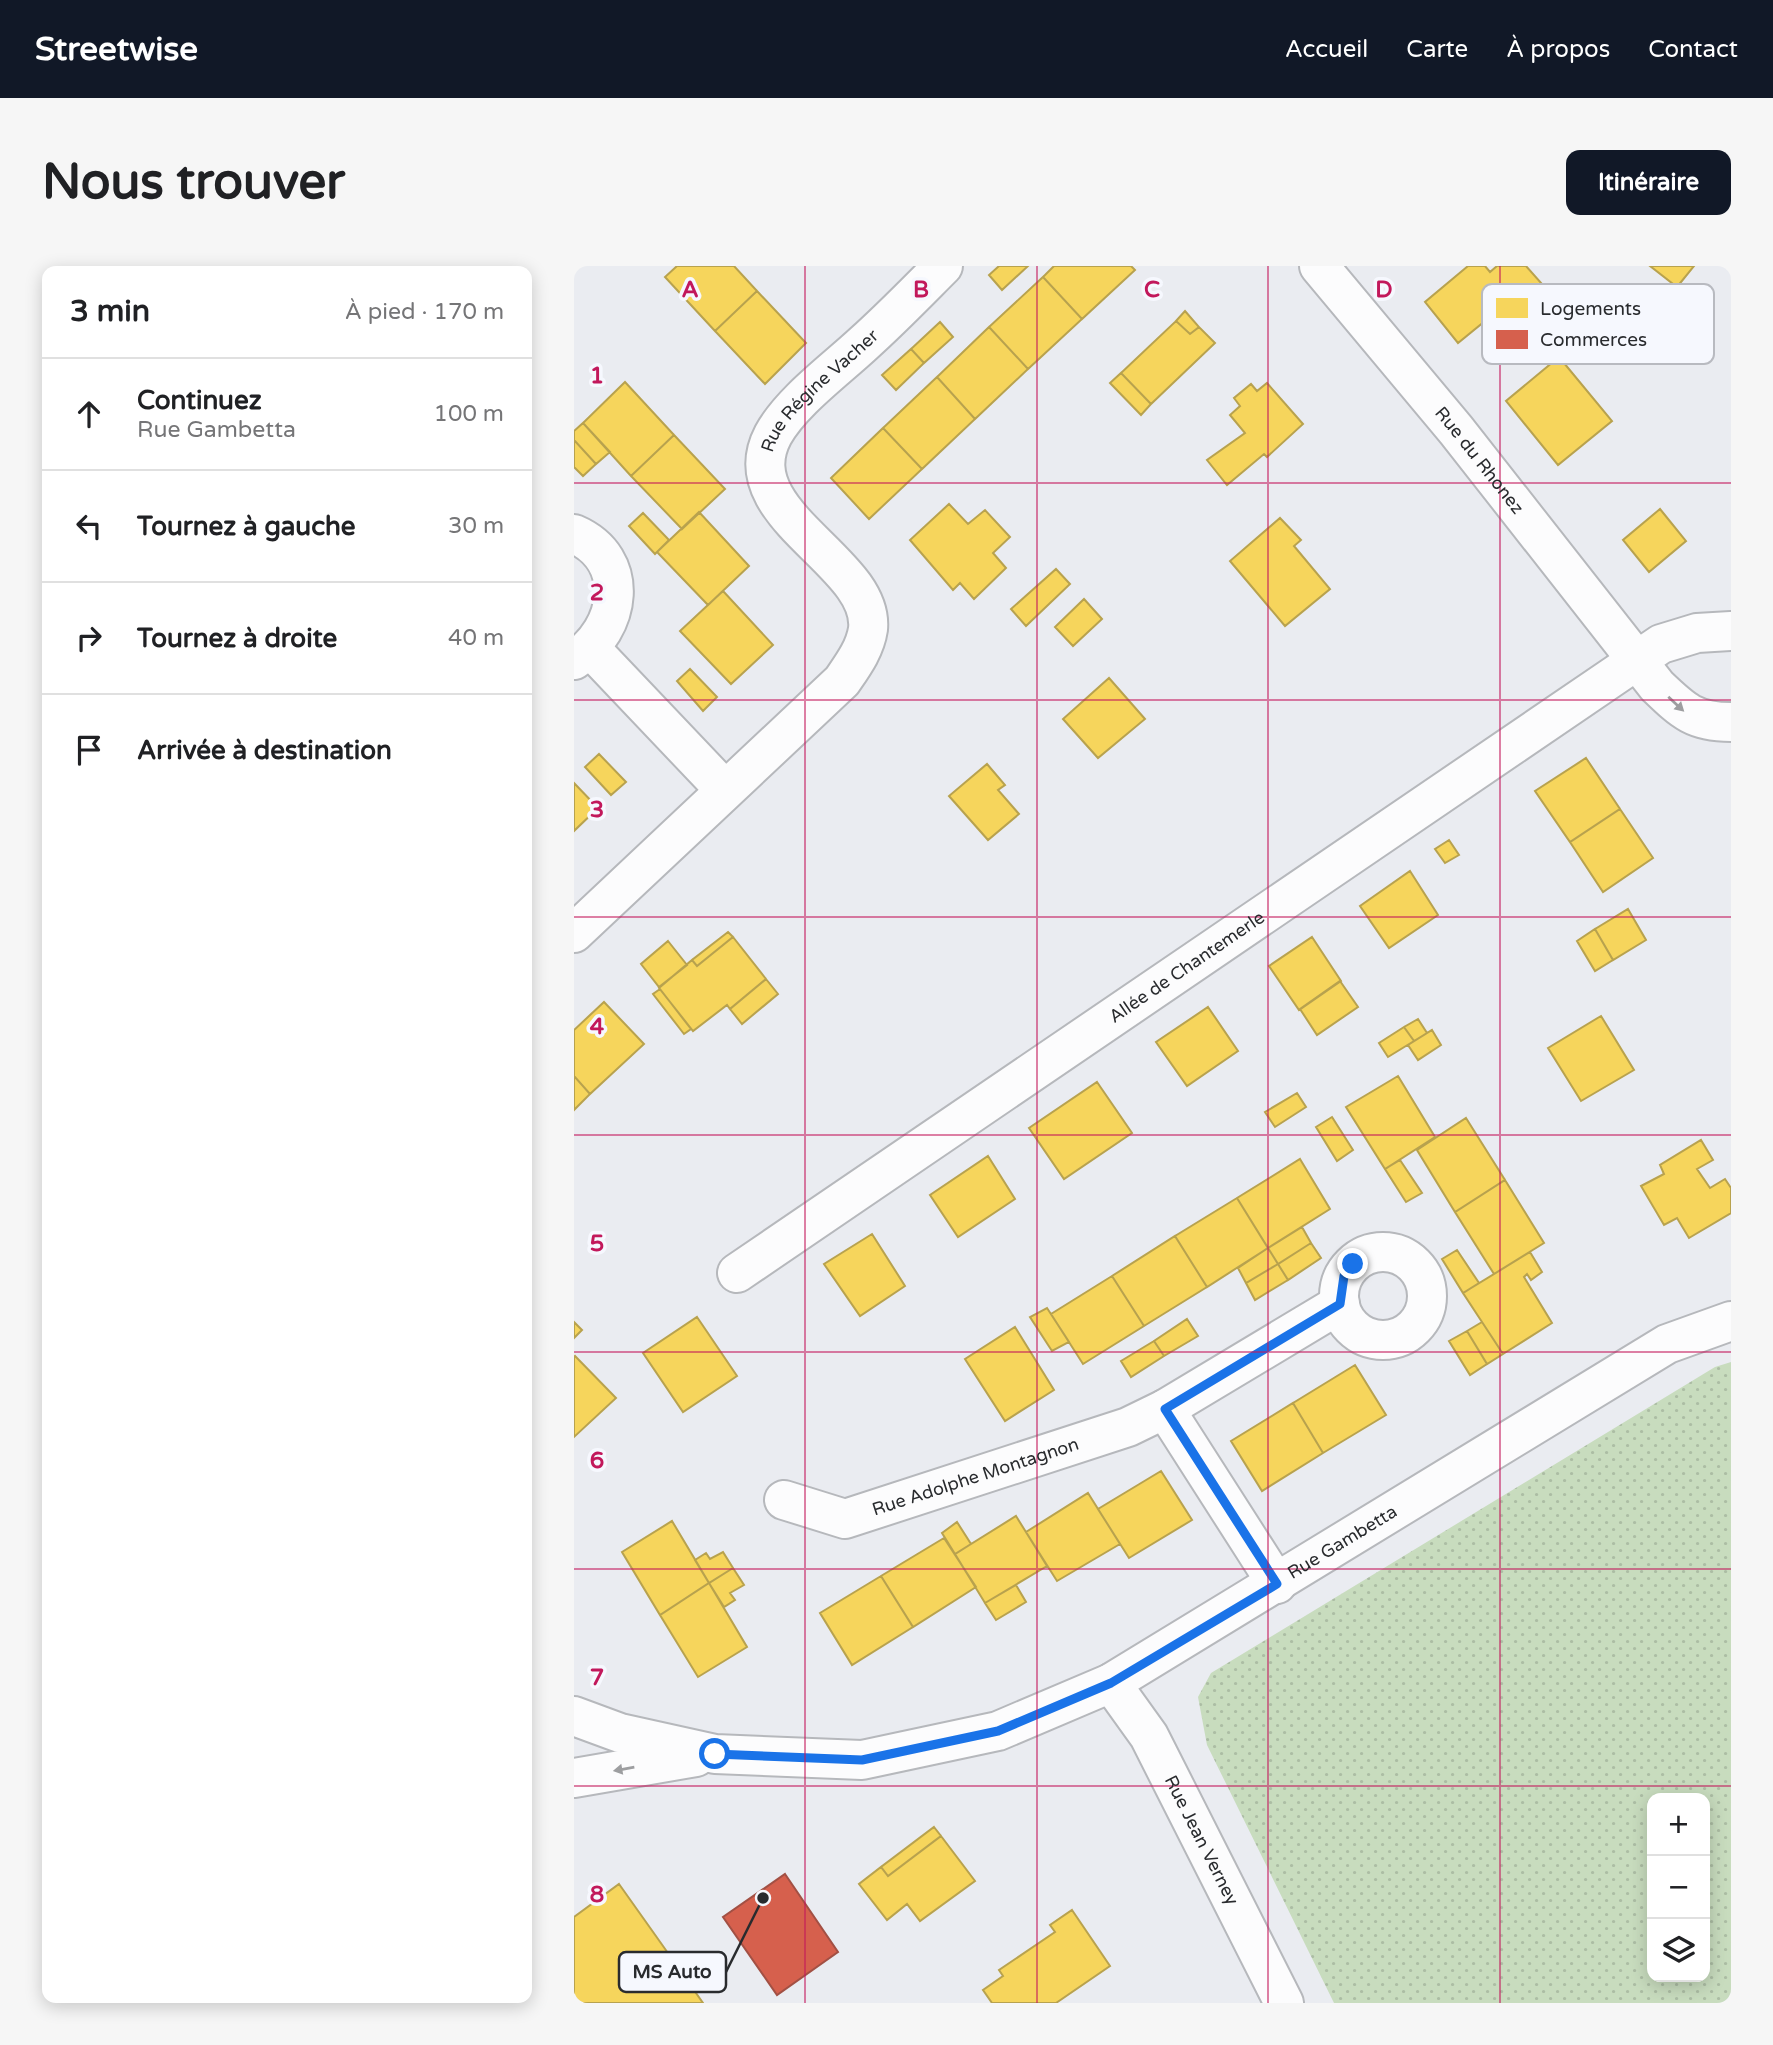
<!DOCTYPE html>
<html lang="fr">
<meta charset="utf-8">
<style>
body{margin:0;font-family:"Varela Round",sans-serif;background:#f6f6f6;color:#202124}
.controls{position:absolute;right:21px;bottom:21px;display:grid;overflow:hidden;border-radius:14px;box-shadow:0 4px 18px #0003}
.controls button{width:63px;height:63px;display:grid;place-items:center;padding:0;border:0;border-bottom:2px solid #e0e0e0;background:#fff;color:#202124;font:35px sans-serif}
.stop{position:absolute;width:21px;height:21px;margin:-16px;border:5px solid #1a73e8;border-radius:50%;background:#fff}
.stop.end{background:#1a73e8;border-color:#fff;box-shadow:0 2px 7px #0008}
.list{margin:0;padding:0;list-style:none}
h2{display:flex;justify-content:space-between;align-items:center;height:91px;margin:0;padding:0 28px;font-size:30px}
h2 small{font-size:23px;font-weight:400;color:#757577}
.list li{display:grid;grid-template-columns:46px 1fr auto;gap:21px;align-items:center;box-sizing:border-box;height:112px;padding:0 28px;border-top:2px solid #e0e0e0}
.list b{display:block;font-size:26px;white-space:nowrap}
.list p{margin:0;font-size:23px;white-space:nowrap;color:#757577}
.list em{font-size:23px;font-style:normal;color:#757577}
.icon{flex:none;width:38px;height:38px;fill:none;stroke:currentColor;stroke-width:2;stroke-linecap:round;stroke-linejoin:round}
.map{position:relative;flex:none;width:1157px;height:1737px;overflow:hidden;border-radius:14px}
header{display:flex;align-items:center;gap:42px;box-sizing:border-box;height:98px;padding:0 35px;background:#111827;color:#fff}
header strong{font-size:33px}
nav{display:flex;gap:38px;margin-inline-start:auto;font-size:24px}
.intro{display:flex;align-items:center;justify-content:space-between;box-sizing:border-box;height:168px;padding:0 42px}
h1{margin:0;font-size:49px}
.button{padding:18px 32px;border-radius:14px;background:#111827;color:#fff;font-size:24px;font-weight:700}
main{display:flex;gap:42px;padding:0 42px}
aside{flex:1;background:#fff;border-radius:14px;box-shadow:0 4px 18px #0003}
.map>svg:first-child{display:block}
.grass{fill:url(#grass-dots);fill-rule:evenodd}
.homes{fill:#f6d55c;stroke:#b8a24e;stroke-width:2}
.shops{fill:#d6604d;stroke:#a25044;stroke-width:2}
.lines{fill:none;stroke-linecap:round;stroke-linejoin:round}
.minor-casing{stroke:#b6b8bc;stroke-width:42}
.minor{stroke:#fcfcfd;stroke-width:38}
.oneway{fill:#9d9ea0}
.route{stroke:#1a73e8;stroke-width:9}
.grid{fill:none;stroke:#c2185b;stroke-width:2;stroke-opacity:0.55}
.labels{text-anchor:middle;stroke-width:7;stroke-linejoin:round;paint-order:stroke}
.street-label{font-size:18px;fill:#292b2e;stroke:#f6f8fe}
.key{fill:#f6f8fe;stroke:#b8bac0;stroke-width:2}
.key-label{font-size:19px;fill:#292b2e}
.grid-label{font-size:23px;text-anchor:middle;font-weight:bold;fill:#c2185b;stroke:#f6f8fe;stroke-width:7;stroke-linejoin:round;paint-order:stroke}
.leader{fill:none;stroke:#292b2e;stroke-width:2.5}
.callout-dot{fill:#292b2e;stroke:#f6f8fe;stroke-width:2.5}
.callout{fill:#f6f8fe;stroke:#292b2e;stroke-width:2.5}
.callout-label{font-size:19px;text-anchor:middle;font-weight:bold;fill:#292b2e}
</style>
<header>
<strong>Streetwise</strong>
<nav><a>Accueil</a><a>Carte</a><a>À propos</a><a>Contact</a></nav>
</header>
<div class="intro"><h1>Nous trouver</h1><a class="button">Itinéraire</a></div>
<main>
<aside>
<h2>3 min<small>À pied · 170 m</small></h2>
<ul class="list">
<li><svg class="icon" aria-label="ahead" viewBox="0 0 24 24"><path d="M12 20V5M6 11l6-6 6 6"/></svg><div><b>Continuez</b><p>Rue Gambetta</p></div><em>100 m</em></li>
<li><svg class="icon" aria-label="left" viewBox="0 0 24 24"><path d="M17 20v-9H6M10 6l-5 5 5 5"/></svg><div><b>Tournez à gauche</b></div><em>30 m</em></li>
<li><svg class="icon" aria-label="right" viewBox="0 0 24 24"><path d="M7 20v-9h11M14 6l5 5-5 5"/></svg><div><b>Tournez à droite</b></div><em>40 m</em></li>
<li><svg class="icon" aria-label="arrive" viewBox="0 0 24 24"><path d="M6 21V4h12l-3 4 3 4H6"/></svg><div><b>Arrivée à destination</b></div></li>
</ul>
</aside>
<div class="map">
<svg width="1157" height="1737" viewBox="0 0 1157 1737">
<defs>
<pattern id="grass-dots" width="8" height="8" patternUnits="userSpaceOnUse" patternTransform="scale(1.75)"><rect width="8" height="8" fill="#c8dcbe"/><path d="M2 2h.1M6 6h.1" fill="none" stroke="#acbda4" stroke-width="1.8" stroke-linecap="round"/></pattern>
</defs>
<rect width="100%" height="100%" fill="#eaecf1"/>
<path class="grass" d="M1157,1096V1737H760L633,1479L624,1431L637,1407L1141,1101ZM1078,1532H1131V1711H1078Z"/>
<path class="homes" d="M103,0H160L183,25L141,65L91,11Z
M425,0H454L428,24L415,9Z
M480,0H557L561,4L508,53L469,11Z
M894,0H911L916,6L923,0H952L968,18L930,68L916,51L884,77L851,36Z
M1076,0H1120L1103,21Z
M469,11L508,53L454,103L415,61Z
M183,25L232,77L191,118L141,65Z
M611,45L625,61L616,68L602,55Z
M602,55L616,68L625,61L641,77L577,138L547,107Z
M366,56L379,71L350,97L337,83Z
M415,61L454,103L401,153L363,111Z
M337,83L350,97L322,124L308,109Z
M985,91L1038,155L984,199L932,135Z
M547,107L577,138L567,149L536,117Z
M363,111L401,153L348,203L309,162Z
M51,116L100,169L57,210L9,157Z
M693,117L729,158L693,191L690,188L653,219L633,194L671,167L656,149L666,140L660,132L677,118L683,125Z
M9,157L36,186L22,198L0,174V165Z
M309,162L348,203L295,253L257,212Z
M100,169L151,223L108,263L57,210Z
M0,174L22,198L9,210L0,201Z
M375,238L394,258L411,244L436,271L419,287L432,302L400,333L386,317L379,324L336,274Z
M1086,243L1112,275L1075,306L1049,274Z
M125,246L175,300L134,339L83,286Z
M69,247L95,274L81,288L55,260Z
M706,252L727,274L720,280L756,323L711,360L656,295Z
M482,303L496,318L452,360L437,343Z
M149,325L199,379L157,418L106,365Z
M510,333L528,353L499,380L481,361Z
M116,403L143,431L129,445L103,415Z
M535,412L571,453L524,492L489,453Z
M25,488L52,516L37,529L11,501Z
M1012,492L1046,543L996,576L961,525Z
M413,498L431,519L424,524L445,548L414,574L375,530Z
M0,517L24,542L0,565Z
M1046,543L1079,592L1029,626L996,576Z
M875,574L885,589L871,597L861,583Z
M836,605L864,649L815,682L786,640Z
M1054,643L1072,674L1039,694L1021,663Z
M1021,663L1039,694L1021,705L1003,675Z
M154,666L159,671L123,700L118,694Z
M159,671L192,713L156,743L153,739L119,765L85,722L118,694L123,700Z
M738,671L767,715L725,744L695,700Z
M94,675L113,699L85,721L67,698Z
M192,713L204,728L168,758L156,743Z
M766,715L784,741L743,769L726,743Z
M86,723L117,763L110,768L79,728Z
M30,736L70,778L16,828L0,810V764Z
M634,741L664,785L613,820L582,776Z
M1027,750L1060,804L1007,835L974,782Z
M844,753L853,767L840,775L830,761Z
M830,761L840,775L814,791L805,777Z
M858,764L867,779L844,794L834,779Z
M0,810L16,828L0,844Z
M824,810L861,871L811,903L772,841Z
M523,816L558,867L490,913L455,862Z
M723,827L732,841L701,861L691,846Z
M758,851L779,884L763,895L742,861Z
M892,852L931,914L881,946L843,884Z
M1127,874L1139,894L1123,903L1136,922L1151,913L1157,922V947L1115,972L1103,952L1090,959L1067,920L1090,908L1086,899Z
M414,890L441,933L384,971L356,929Z
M726,893L756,943L694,982L663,932Z
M826,894L848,927L832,936L811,903Z
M931,914L970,977L920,1008L881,946Z
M663,932L694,982L633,1021L601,970Z
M728,961L737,977L704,998L694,982Z
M298,968L331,1020L286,1050L250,998Z
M601,970L633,1021L570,1060L538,1010Z
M737,977L747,992L714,1014L704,998Z
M694,982L704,998L672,1017L664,1002Z
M883,984L905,1017L889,1027L868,993Z
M956,986L968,1006L957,1014L953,1008L950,1011L978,1057L929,1088L889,1027Z
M704,998L714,1014L681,1034L672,1017Z
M538,1010L570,1060L509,1098L477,1048Z
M473,1042L495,1076L478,1085L456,1051Z
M123,1051L163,1110L109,1146L69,1087Z
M613,1053L624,1070L590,1090L580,1075Z
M0,1056L8,1064L0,1072Z
M908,1056L929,1088L913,1098L893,1065Z
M441,1061L480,1124L431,1155L391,1093Z
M893,1065L913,1098L896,1109L875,1075Z
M580,1075L590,1090L557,1111L547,1095Z
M1,1090L42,1132L0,1171V1091Z
M781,1099L812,1149L749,1187L719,1137Z
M719,1137L749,1187L688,1225L657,1175Z
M587,1205L618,1254L555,1292L524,1243Z
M514,1227L546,1278L483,1315L452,1266Z
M442,1250L473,1300L411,1337L381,1288Z
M98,1255L135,1317L86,1349L48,1286Z
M383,1256L397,1278L381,1288L368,1267Z
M370,1272L402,1321L339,1361L307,1310Z
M149,1286L159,1302L135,1317L121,1294L132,1287L136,1293Z
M159,1302L170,1319L156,1327L161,1334L150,1341L135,1317Z
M307,1310L339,1361L278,1399L246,1347Z
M135,1317L173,1381L124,1411L86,1349Z
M442,1319L452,1336L422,1354L411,1337Z
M360,1561L367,1570L314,1610L307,1601Z
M367,1570L401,1615L346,1655L333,1638L313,1654L285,1618L307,1601L314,1610Z
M45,1618L89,1680L129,1737H0V1651Z
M498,1644L536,1700L482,1737H418L409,1724L429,1710L425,1704L481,1666L476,1659Z"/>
<path class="shops" d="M211,1608L264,1686L203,1729L149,1651Z"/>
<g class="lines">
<defs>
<g id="minor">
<path id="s1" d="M745,0L882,164L1083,420C1109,445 1120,456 1157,456"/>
<path d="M0,268C58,293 48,363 0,394"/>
<path d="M17,383L150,523"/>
<path id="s2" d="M0,667L268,415C279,399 291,383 294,363C301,295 157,249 199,169C217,136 261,104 289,78C317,53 343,26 369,0"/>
<circle cx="809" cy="1030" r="44"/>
<path id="s3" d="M163,1007L1087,378L1123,367L1157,365"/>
<path d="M591,1143L766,1038"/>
<path id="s4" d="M210,1234L271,1253L554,1161L591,1143L703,1318"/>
<path id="s5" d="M537,1417L575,1470L710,1737"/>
<path id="s6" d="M0,1450L46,1467L141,1488L288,1494L424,1465L537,1417L1093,1078L1157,1055"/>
<path d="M0,1512L122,1491"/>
</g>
</defs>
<use href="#minor" class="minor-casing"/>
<use href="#minor" class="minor"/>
</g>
<defs><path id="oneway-solid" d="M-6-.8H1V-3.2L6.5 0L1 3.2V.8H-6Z" transform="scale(1.75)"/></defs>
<g class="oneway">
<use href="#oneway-solid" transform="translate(1102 438) rotate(43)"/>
<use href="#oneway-solid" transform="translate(50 1503) rotate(170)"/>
</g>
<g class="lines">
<path class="route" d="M141,1488L288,1494L424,1465L537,1417L703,1318L591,1143L766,1038L770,1010L779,998"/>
</g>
<path class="grid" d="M231,0V1737M463,0V1737M694,0V1737M926,0V1737M0,217H1157M0,434H1157M0,651H1157M0,869H1157M0,1086H1157M0,1303H1157M0,1520H1157"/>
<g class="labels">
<g class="street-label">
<text dy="6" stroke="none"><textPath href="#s2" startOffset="721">Rue Régine Vacher</textPath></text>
<text dy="6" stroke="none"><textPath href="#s1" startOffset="252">Rue du Rhonez</textPath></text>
<text dy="6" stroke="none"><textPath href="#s3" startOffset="544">Allée de Chantemerle</textPath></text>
<text dy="6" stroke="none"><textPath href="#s4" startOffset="201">Rue Adolphe Montagnon</textPath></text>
<text dy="6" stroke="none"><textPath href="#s6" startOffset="826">Rue Gambetta</textPath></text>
<text dy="6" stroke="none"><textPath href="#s5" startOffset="182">Rue Jean Verney</textPath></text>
</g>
</g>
<rect x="908" y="18" width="232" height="80" rx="10" class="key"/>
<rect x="922" y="32" width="32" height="20" fill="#f6d55c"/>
<rect x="922" y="64" width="32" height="19" fill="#d6604d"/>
<g class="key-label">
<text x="966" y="49">Logements</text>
<text x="966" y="80">Commerces</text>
</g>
<g class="grid-label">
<text x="116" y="31">A</text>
<text x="347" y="31">B</text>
<text x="578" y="31">C</text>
<text x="810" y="31">D</text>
<text x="23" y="117">1</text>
<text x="23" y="334">2</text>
<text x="23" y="551">3</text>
<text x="23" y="768">4</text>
<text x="23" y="985">5</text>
<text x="23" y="1202">6</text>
<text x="23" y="1419">7</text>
<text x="23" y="1636">8</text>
</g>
<path class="leader" d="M189 1632L152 1706"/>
<circle class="callout-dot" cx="189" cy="1632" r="7"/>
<rect class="callout" x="45" y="1686" width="107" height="40" rx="7"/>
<g class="callout-label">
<text x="98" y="1712">MS Auto</text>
</g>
</svg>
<div class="controls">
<button>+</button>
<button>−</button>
<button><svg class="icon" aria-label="layers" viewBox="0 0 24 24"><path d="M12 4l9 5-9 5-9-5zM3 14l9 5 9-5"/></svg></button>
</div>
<div class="stop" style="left:141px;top:1488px"></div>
<div class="stop end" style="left:779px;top:998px"></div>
</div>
</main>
